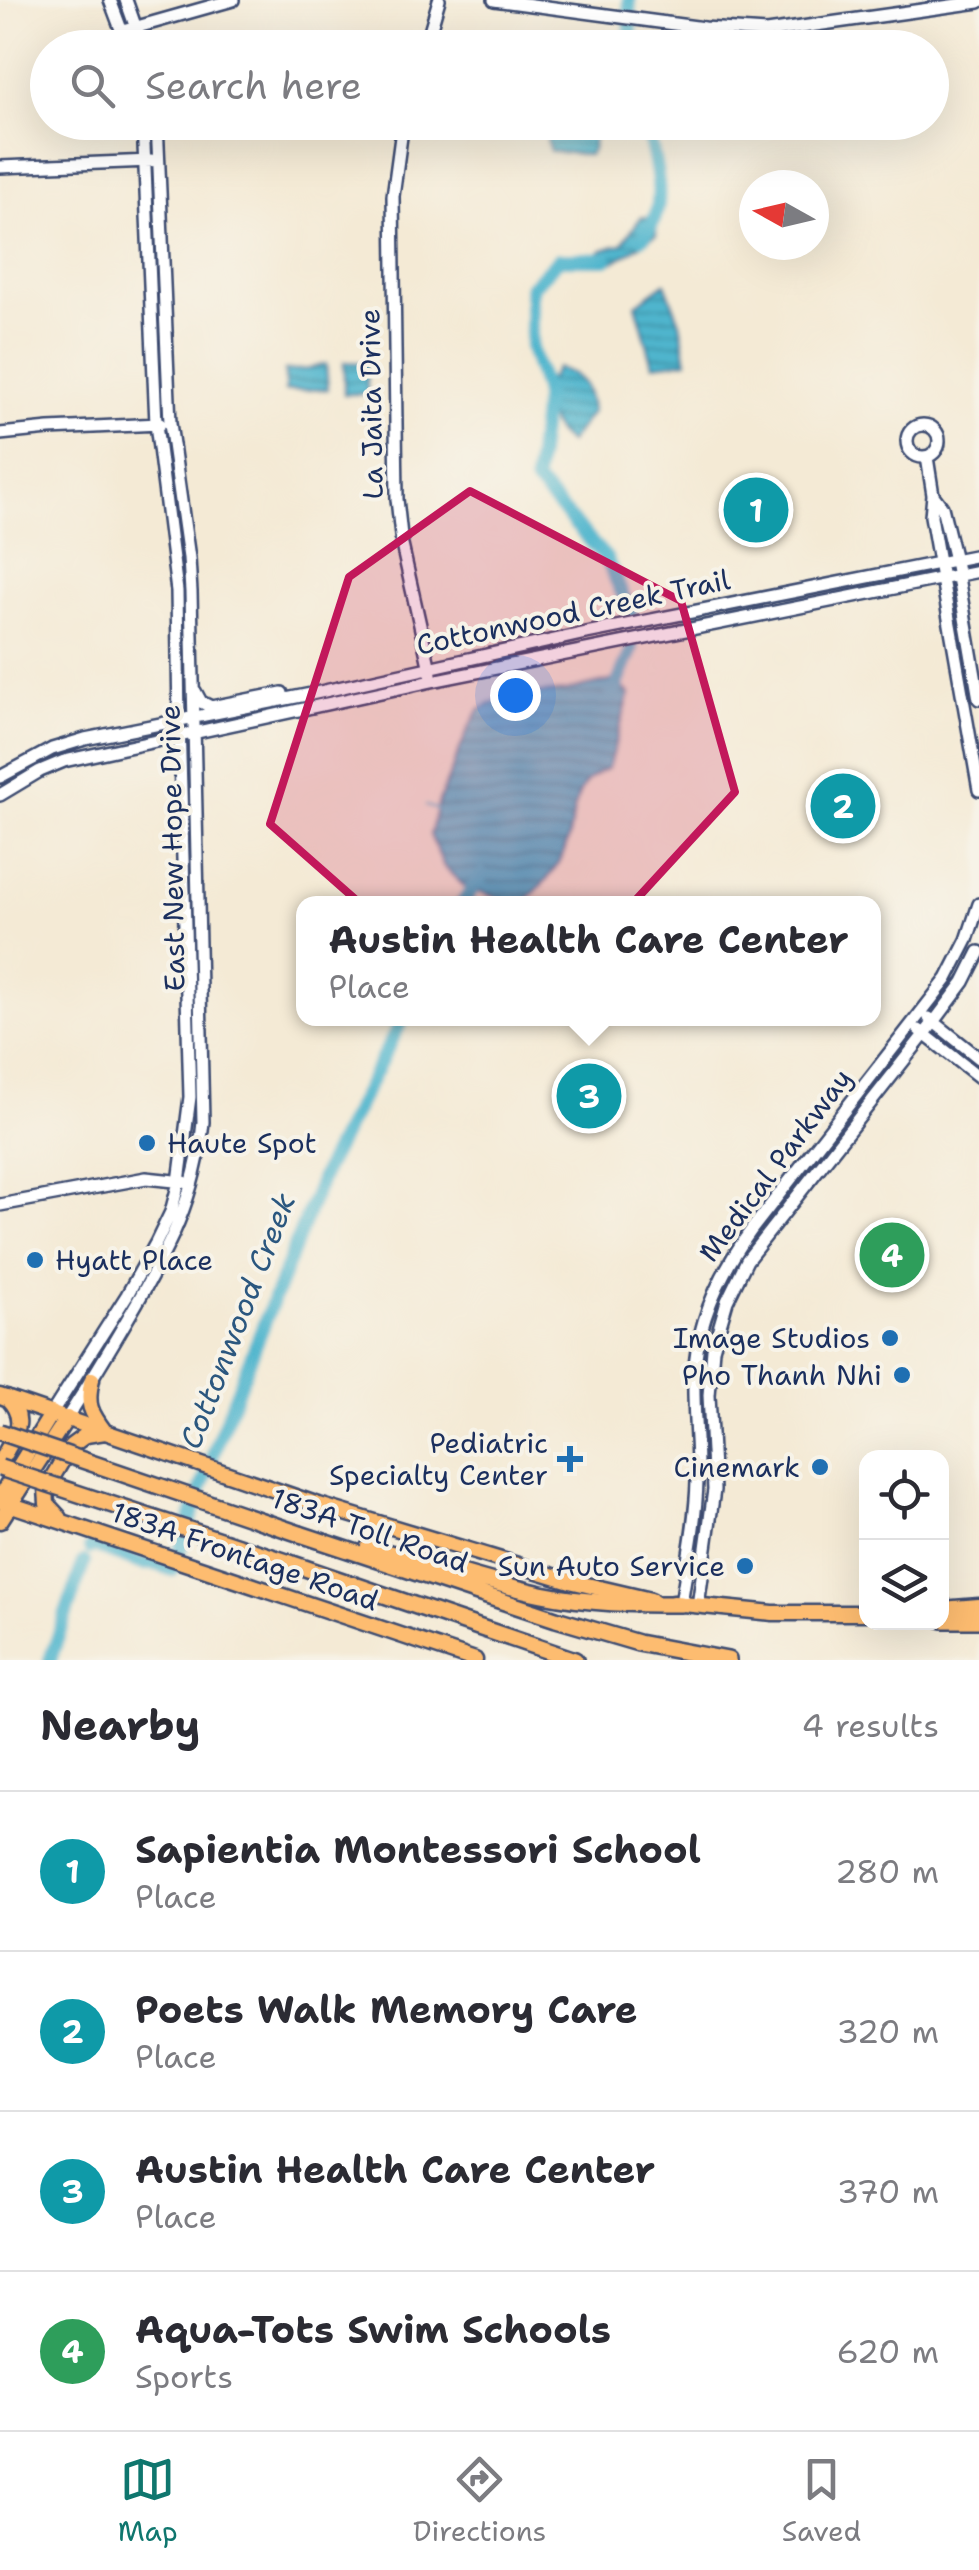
<!DOCTYPE html>
<style>
body{margin:0;font-family:"Shantell Sans",sans-serif;background:#f2f2f3;color:#2b2b33}
.controls{position:absolute;right:30px;bottom:30px;display:grid;overflow:hidden;border-radius:20px;box-shadow:0 10px 40px #0002}
.controls button{width:90px;height:90px;display:grid;place-items:center;padding:0;border:0;border-bottom:2px solid #e1e1e2;background:#fff;color:#2b2b33;font:50px sans-serif}
.compass{position:absolute;left:739px;top:170px;width:90px;height:90px;border-radius:50%;background:#fff;box-shadow:0 10px 40px #0002;rotate:278deg}
.you{position:absolute;left:515px;top:695px;width:35px;height:35px;margin:-25px;border:8px solid #fff;border-radius:50%;background:#1a73e8;box-shadow:0 0 0 15px #1a73e833}
.badge{display:grid;place-items:center;width:65px;height:65px;border-radius:50%;background:#0f766e;color:#fff;font-size:32px;font-weight:700}
.pin{position:absolute;translate:-50% -50%;border:5px solid #fff;box-shadow:0 2px 10px #0006}
.popup{position:absolute;left:296px;top:896px;width:585px;height:130px;box-sizing:border-box;display:grid;place-content:center;border-radius:20px;background:#fff;filter:drop-shadow(0 2px 8px #0005);font-size:32px;white-space:nowrap;color:#7c7c81}
.popup b{font-size:38px;color:#2b2b33}
.popup::after{content:'';position:absolute;left:50%;top:100%;margin-left:-20px;border:20px solid transparent;border-top-color:#fff}
.list{margin:0;padding:0;list-style:none}
h2{display:flex;justify-content:space-between;align-items:center;height:130px;margin:0;padding:0 40px;font-size:42px}
h2 small{font-size:32px;font-weight:400;color:#7c7c81}
.list li{display:grid;grid-template-columns:65px 1fr auto;gap:30px;align-items:center;box-sizing:border-box;height:160px;padding:0 40px;border-top:2px solid #e1e1e2}
.list b{display:block;font-size:38px;white-space:nowrap}
.list p{margin:0;font-size:32px;white-space:nowrap;color:#7c7c81}
.list em{font-size:32px;font-style:normal;color:#7c7c81}
.icon{flex:none;width:55px;height:55px;fill:none;stroke:currentColor;stroke-width:2;stroke-linecap:round;stroke-linejoin:round}
.map{position:relative;flex:none;width:979px;height:1660px;overflow:hidden}
.search{position:absolute;background:#fff;box-shadow:0 10px 40px #0002;left:30px;right:30px;top:30px;height:110px;display:flex;align-items:center;gap:25px;box-sizing:border-box;padding:0 35px;border-radius:55px;color:#7c7c81;font-size:38px}
.sheet{height:770px;background:#fff}
nav{display:flex;justify-content:space-around;align-items:center;box-sizing:border-box;height:140px;border-top:2px solid #e1e1e2;background:#fff;font-size:28px;color:#7c7c81}
nav a{display:grid;justify-items:center;gap:5px}
nav .on{color:#0f766e}
.map>svg:first-child{display:block}
.water{fill:url(#water-rules);stroke:#357296;stroke-width:2.5}
.lines{fill:none;stroke-linecap:round;stroke-linejoin:round}
.stream{stroke:#4fb5cd;stroke-width:2.5}
.river{stroke:#4fb5cd;stroke-width:14}
.minor-casing{stroke:#3c4b70;stroke-width:16}
.major-casing{stroke:#3c4b70;stroke-width:19}
.highway-casing{stroke:#3c4b70;stroke-width:20}
.minor{stroke:#fff;stroke-width:11}
.major{stroke:#fdbc70;stroke-width:14}
.highway{stroke:#fdbc70;stroke-width:15}
.highway-bridge-casing{stroke:#3c4b70;stroke-width:20;stroke-linecap:butt}
.highway-bridge{stroke:#fdbc70;stroke-width:15}
.marked{fill:#c2185b;fill-opacity:0.2;stroke:#c2185b;stroke-width:8;stroke-linejoin:round}
.poi-dot{fill:#1f6fb2;stroke:#f7f3e8;stroke-width:4}
.labels{text-anchor:middle;stroke-width:8;stroke-linejoin:round;paint-order:stroke}
.street-label{font-size:28px;fill:#1b2f5e;stroke:#f7f3e8}
.poi-label{font-size:28px;fill:#1b2f5e;stroke:#f7f3e8;text-anchor:end}
.water-label{font-size:30px;font-style:italic;fill:#2b577f;stroke:#f7f3e8}
</style>
<div class="map">
<svg width="979" height="1660" viewBox="0 0 979 1660">
<defs>
<pattern id="water-rules" width="6" height="5" patternUnits="userSpaceOnUse" patternTransform="scale(2.5)"><rect width="6" height="5" fill="#4fb5cd"/><path d="M0 2.5h6" fill="none" stroke="#4194aa"/></pattern>
</defs>
<rect width="100%" height="100%" fill="#f7f3e8"/>
<filter id="ink" filterUnits="userSpaceOnUse"><feTurbulence type="fractalNoise" baseFrequency=".01" numOctaves="2"/><feDisplacementMap in="SourceGraphic" scale="20" xChannelSelector="R" yChannelSelector="G"/><feConvolveMatrix kernelMatrix="1 2 1 2 8 2 1 2 1" color-interpolation-filters="sRGB"/></filter>
<filter id="wash" filterUnits="userSpaceOnUse"><feTurbulence type="fractalNoise" baseFrequency=".0048" numOctaves="4" result="noise"/><feDisplacementMap in="SourceGraphic" scale="40" xChannelSelector="R" yChannelSelector="G"/><feGaussianBlur stdDeviation="2.25" result="paint"/><feColorMatrix in="noise" values="0 0 0 0 0 0 0 0 0 0 0 0 0 0 0 0 0 1.4 0 .05"/><feComposite in="paint" operator="in"/></filter>
<g filter="url(#wash)">
<rect width="100%" height="100%" fill="#f4ead5"/>
<path class="water" d="M557,124L590,128L594,134L592,150L588,155L550,151L547,142L550,127Z
M641,217L648,218L656,226V235C633,246 613,274 585,261L603,250L622,244Z
M665,283L680,322L687,361L653,365L636,304Z
M344,362L367,363V394H344Z
M326,364L328,389L285,391V371L308,369Z
M557,368C585,375 586,386 592,411L569,443C545,427 550,412 543,388Z
M614,680L630,694L608,768C565,785 579,819 563,854C553,875 540,888 523,903H510L464,886L444,867L430,835L439,801L468,729L479,710L505,696L565,691Z"/>
<g class="lines">
<path class="stream" d="M426,806L438,810"/>
<path class="river" d="M629,0L632,48
M642,238C672,209 654,157 645,122
M606,259H559L531,287V348L545,393L535,481L606,558L631,613
M612,697L632,649
M462,904L482,875
M90,1548L93,1546L143,1564H156L173,1570L220,1435L326,1167L403,1018
M50,1660L84,1562"/>
</g>
</g>
<g filter="url(#ink)">
<g class="lines">
<defs>
<path id="minor" d="M110,0L128,48
M126,0L143,48
M494,0L704,28L766,32L979,2
M123,31L233,0
M425,48L439,0
M403,122L393,196L397,499L402,545L431,674
M0,167L151,161
M907 441a16 16 0 1 1 32 0a16 16 0 1 1-32 0Z
M0,434L49,429L160,424
M927,457L933,495L931,516L979,790
M933,495L942,507L955,560L979,699
M195,691L201,702L211,707L282,693
M0,777L52,749L85,739L311,694L586,633L979,555
M0,795L40,771L64,761L432,681L979,571
M929,1018L979,1058
M919,1030L979,1077
M0,1205L146,1178L184,1182
M52,1413L127,1295L156,1243L171,1212L179,1182L190,1097L179,722L177,591L156,424L143,122
M67,1418C89,1384 110,1349 131,1313C168,1250 196,1197 203,1122L191,592L189,558L170,423L157,122
M681,1604C687,1563 696,1522 697,1481C698,1447 693,1413 694,1379C696,1323 719,1274 752,1229L947,979L967,940L979,904
M698,1606L714,1490L709,1395L713,1349L727,1301L747,1260L934,1022L964,982L979,952"/>
<path id="major" d="M0,1396L319,1505L574,1582L651,1600
M0,1462C13,1437 30,1422 7,1398
M0,1497L52,1413
M0,1501L475,1660
M60,1518L47,1504L46,1488L71,1446L86,1435L105,1432C90,1412 86,1404 92,1379
M0,1521L67,1418
M673,1603L773,1613H866
M942,1609L979,1606"/>
<path id="highway" d="M300,1534L556,1619L638,1643L728,1660
M368,1548C427,1560 483,1582 542,1594C591,1604 632,1604 681,1604
M290,1563L575,1660
M942,1620H979"/>
</defs>
<use href="#minor" class="minor-casing"/>
<use href="#major" class="major-casing"/>
<use href="#highway" class="highway-casing"/>
<use href="#minor" class="minor"/>
<use href="#major" class="major"/>
<use href="#highway" class="highway"/>
<defs>
<path id="highway-bridge" d="M0,1432L300,1534
M0,1468L290,1563"/>
</defs>
<use href="#highway-bridge" class="highway-bridge-casing"/>
<use href="#highway-bridge" class="highway-bridge"/>
</g>
</g>
<path class="marked" d="M470,491L681,601L735,792L575,966L422,958L270,824L349,577Z"/>
<g class="poi-dot">
<circle cx="147" cy="1143" r="10"/>
<circle cx="35" cy="1260" r="10"/>
<circle cx="890" cy="1338" r="10"/>
<circle cx="902" cy="1375" r="10"/>
<path d="M565 1444h10v10h10v10h-10v10h-10v-10h-10v-10h10z"/>
<circle cx="820" cy="1467" r="10"/>
<circle cx="745" cy="1566" r="10"/>
</g>
<g class="labels">
<g class="street-label">
<text transform="translate(371 404) rotate(-91)" y="10">La Jaita Drive</text>
<text transform="translate(573 612) rotate(-12)" y="10">Cottonwood Creek Trail</text>
<text transform="translate(172 848) rotate(-91)" y="10">East New Hope Drive</text>
<text transform="translate(775 1165) rotate(-53)" y="10">Medical Parkway</text>
<text transform="translate(370 1530) rotate(19)" y="10">183A Toll Road</text>
<text transform="translate(245 1556) rotate(19)" y="10">183A Frontage Road</text>
</g>
<g class="poi-label">
<text x="167" y="1153" text-anchor="start">Haute Spot</text>
<text x="55" y="1270" text-anchor="start">Hyatt Place</text>
<text x="870" y="1348">Image Studios</text>
<text x="882" y="1385">Pho Thanh Nhi</text>
<text x="548" y="1453">Pediatric<tspan x="548" dy="32">Specialty Center</tspan></text>
<text x="800" y="1477">Cinemark</text>
<text x="725" y="1576">Sun Auto Service</text>
</g>
<g class="water-label">
<text transform="translate(238 1321) rotate(-69)" y="10">Cottonwood Creek</text>
</g>
</g>
</svg>
<div class="controls">
<button><svg class="icon" aria-label="locate" viewBox="0 0 24 24"><circle cx="12" cy="12" r="6"/><path d="M12 2v4M12 18v4M2 12h4M18 12h4"/></svg></button>
<button><svg class="icon" aria-label="layers" viewBox="0 0 24 24"><path d="M12 4l9 5-9 5-9-5zM3 14l9 5 9-5"/></svg></button>
</div>
<svg class="compass" viewBox="-18 -18 36 36"><path d="M0-13l5 13h-10z" fill="#e53935"/><path d="M0 13l5-13h-10z" fill="#7c7c81"/></svg>
<div class="you"></div>
<div class="pin badge" style="left:756px;top:510px;background:#0f9aa8">1</div>
<div class="pin badge" style="left:843px;top:806px;background:#0f9aa8">2</div>
<div class="pin badge" style="left:589px;top:1096px;background:#0f9aa8">3</div>
<div class="popup"><b>Austin Health Care Center</b>Place</div>
<div class="pin badge" style="left:892px;top:1255px;background:#2e9e5b">4</div>
<div class="search"><svg class="icon" aria-label="search" viewBox="0 0 24 24"><circle cx="10" cy="10" r="6"/><path d="M15 15l6 6"/></svg>Search here</div>
</div>
<section class="sheet">
<h2>Nearby<small>4 results</small></h2>
<ul class="list">
<li><span class="badge" style="background:#0f9aa8">1</span><div><b>Sapientia Montessori School</b><p>Place</p></div><em>280 m</em></li>
<li><span class="badge" style="background:#0f9aa8">2</span><div><b>Poets Walk Memory Care</b><p>Place</p></div><em>320 m</em></li>
<li><span class="badge" style="background:#0f9aa8">3</span><div><b>Austin Health Care Center</b><p>Place</p></div><em>370 m</em></li>
<li><span class="badge" style="background:#2e9e5b">4</span><div><b>Aqua-Tots Swim Schools</b><p>Sports</p></div><em>620 m</em></li>
</ul>
</section>
<nav>
<a class="on"><svg class="icon" aria-label="map" viewBox="0 0 24 24"><path d="M3 6l6-2 6 2 6-2v14l-6 2-6-2-6 2zM9 4v14M15 6v14"/></svg>Map</a>
<a><svg class="icon" aria-label="directions" viewBox="0 0 24 24"><path d="M12 3l9 9-9 9-9-9zM9 14v-3h6M13 9l2 2-2 2"/></svg>Directions</a>
<a><svg class="icon" aria-label="saved" viewBox="0 0 24 24"><path d="M7 4h10v16l-5-4-5 4z"/></svg>Saved</a>
</nav>
